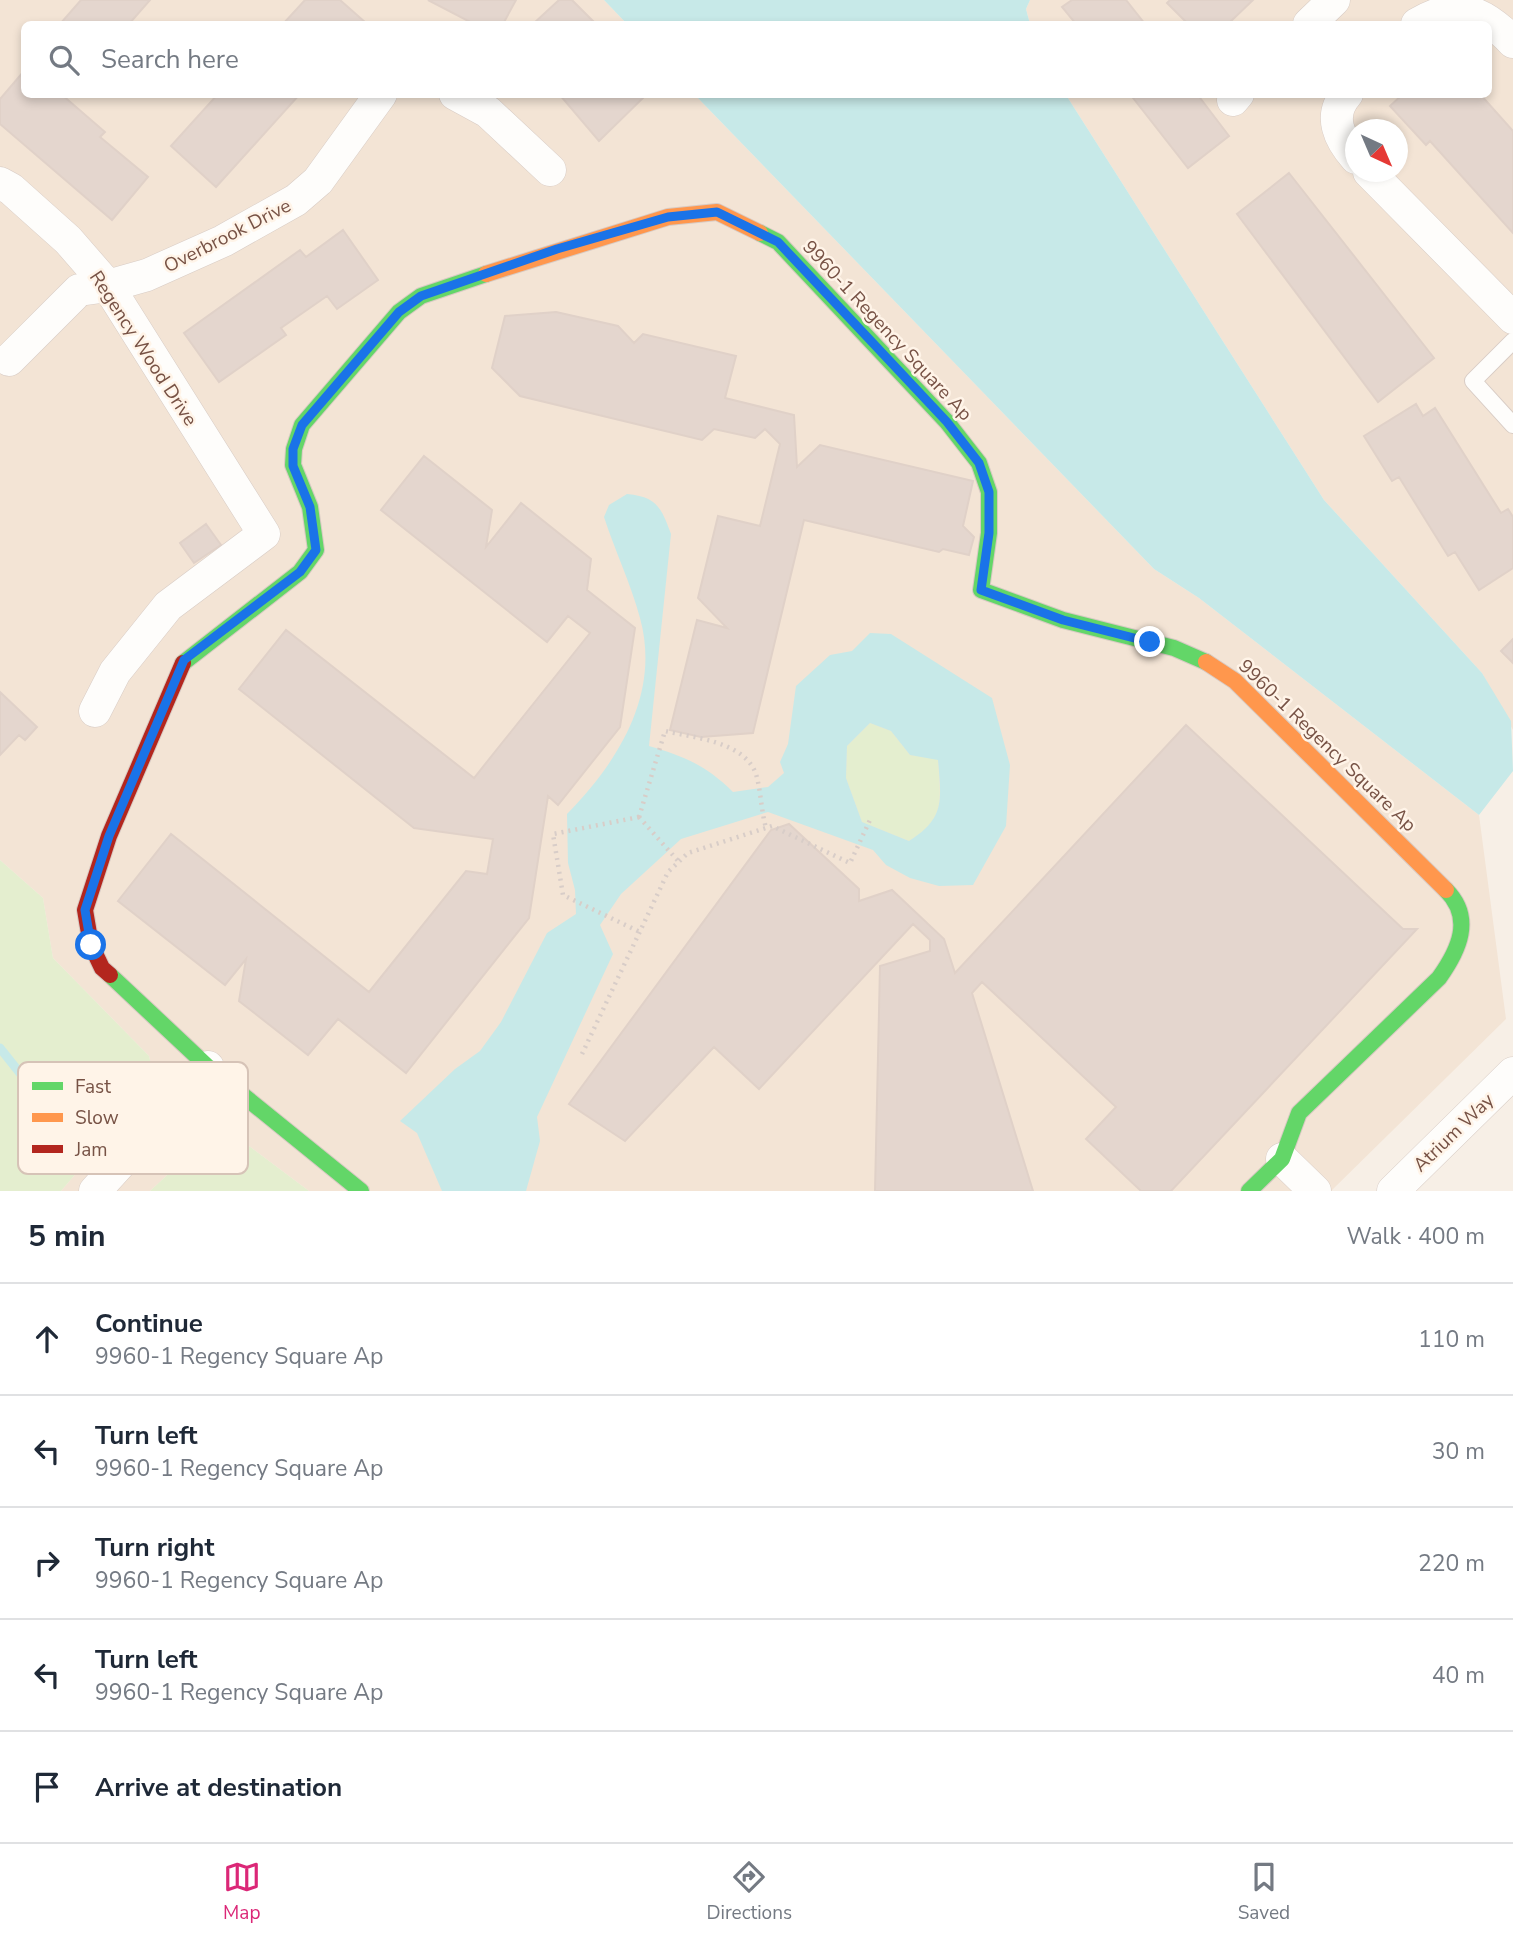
<!DOCTYPE html>
<meta charset="utf-8">
<style>
body{margin:0;font-family:"Nunito Sans",sans-serif;background:#f2f2f3;color:#1f2937}
.compass{position:absolute;left:1345px;top:119px;width:63px;height:63px;border-radius:50%;background:#fff;box-shadow:0 4px 10px #0003;rotate:136deg}
.stop{position:absolute;width:21px;height:21px;margin:-16px;border:5px solid #1a73e8;border-radius:50%;background:#fff}
.stop.end{background:#1a73e8;border-color:#fff;box-shadow:0 2px 7px #0008}
.list{margin:0;padding:0;list-style:none}
h2{display:flex;justify-content:space-between;align-items:center;height:91px;margin:0;padding:0 28px;font-size:30px}
h2 small{font-size:23px;font-weight:400;color:#747a83}
.list li{display:grid;grid-template-columns:46px 1fr auto;gap:21px;align-items:center;box-sizing:border-box;height:112px;padding:0 28px;border-top:2px solid #e0e1e3}
.list b{display:block;font-size:26px;white-space:nowrap}
.list p{margin:0;font-size:23px;white-space:nowrap;color:#747a83}
.list em{font-size:23px;font-style:normal;color:#747a83}
.icon{flex:none;width:38px;height:38px;fill:none;stroke:currentColor;stroke-width:2;stroke-linecap:round;stroke-linejoin:round}
.map{position:relative;flex:none;width:1513px;height:1191px;overflow:hidden}
.search{position:absolute;background:#fff;box-shadow:0 4px 10px #0003;left:21px;right:21px;top:21px;height:77px;display:flex;align-items:center;gap:18px;box-sizing:border-box;padding:0 24px;border-radius:10px;color:#747a83;font-size:26px}
.sheet{height:651px;background:#fff}
nav{display:flex;justify-content:space-around;align-items:center;box-sizing:border-box;height:98px;border-top:2px solid #e0e1e3;background:#fff;font-size:19px;color:#747a83}
nav a{display:grid;justify-items:center;gap:4px}
nav .on{color:#db2777}
.map>svg:first-child{display:block}
.residential{fill:#f3e4d5;fill-rule:evenodd}
.green{fill:#e4eecf}
.water{fill:#c7e9e8;fill-rule:evenodd}
.lines{fill:none;stroke-linecap:round;stroke-linejoin:round}
.stream{stroke:#c7e9e8;stroke-width:9}
.building{fill:#e4d6ce;stroke:#e0d1c8;stroke-width:2}
.lane-casing{stroke:#d8ccc5;stroke-width:18}
.street-casing{stroke:#d8ccc5;stroke-width:33}
.fast-casing{stroke:#d8cac3;stroke-width:18}
.slow-casing{stroke:#d8cac3;stroke-width:18}
.jam-casing{stroke:#d8cac3;stroke-width:18}
.path{stroke:#d8cdc8;stroke-width:4.5;stroke-dasharray:2 5;stroke-linecap:butt}
.lane{stroke:#fefdfb;stroke-width:16}
.street{stroke:#fefdfb;stroke-width:32}
.fast{stroke:#63d668;stroke-width:16}
.slow{stroke:#ff974d;stroke-width:16}
.jam{stroke:#b3261e;stroke-width:16}
.route{stroke:#1a73e8;stroke-width:9}
.labels{text-anchor:middle;stroke-width:5;stroke-linejoin:round;paint-order:stroke}
.street-label{font-size:19px;fill:#775245;stroke:#fff4e8}
.key{fill:#fff4e8;stroke:#d6c3b7;stroke-width:2}
.key-label{font-size:19px;fill:#775245}
</style>
<div class="map">
<svg width="1513" height="1191" viewBox="0 0 1513 1191">
<rect width="100%" height="100%" fill="#f7efe6"/>
<path class="residential" d="M0,0H604L627,24H24V94L695,95L1154,569L1199,598L1479,815L1506,1019L1331,1191H309L233,1134L192,1152L150,1191H61L155,1081L149,1056L53,958L43,898L0,860Z
M1030,0H1513V730L1482,673L1324,500L1066,95L1488,94V24H1030L1026,9ZM1356,130H1398V172H1356Z"/>
<path class="green" d="M870,723L891,731L910,755L938,759C940,799 947,818 909,841L862,822L846,778L847,746Z
M0,860L43,898L53,958L149,1056L155,1081L61,1191H0Z
M233,1134L309,1191H150L192,1152Z"/>
<path class="water" d="M604,0H1030L1026,9L1030,24H627Z
M695,95H1066L1324,500L1482,673L1511,721L1513,771L1479,815L1199,598L1154,569Z
M627,494C657,497 661,507 671,534L649,746C684,756 707,766 733,792L768,787L784,773L780,762L788,744L796,686L830,655L852,651L870,633L891,634L992,698L1010,765L1006,826L973,885L939,886L910,878L886,865L873,850L768,812L681,839L621,894L600,925L613,954L537,1117L540,1141L526,1191H442L417,1133L400,1121L455,1069L480,1051L501,1022L547,933L576,914L575,890L568,863L567,814C618,762 661,694 640,618C631,584 615,551 604,517L609,505ZM870,723L891,731L910,755L938,760C941,799 946,818 909,841L862,822L846,778L847,746Z"/>
<g class="lines">
<path class="stream" d="M0,1048L77,1145"/>
</g>
<path class="building" d="M81,0H150L129,24H60Z
M305,0H340L366,23L283,24Z
M428,0H516L503,24H474Z
M559,0H572L596,24H533Z
M1072,0H1126L1145,24H1076L1062,7Z
M1170,0H1253L1228,24H1188L1167,3Z
M24,71V94H61L105,132L100,137L148,177L112,220L0,124V99Z
M218,94H300L216,187L171,146Z
M559,94H647L599,141Z
M1130,94H1197L1229,136L1188,168Z
M1403,94H1480L1513,131V233L1430,141L1426,145L1390,106Z
M1289,173L1434,358L1378,402L1237,214Z
M343,230L378,280L337,309L327,296L281,328L286,335L219,382L184,333L300,250L306,257Z
M556,312L618,326L634,343L643,334L736,356L725,398L794,415L797,467L820,445L973,481L963,526L974,537L969,555L943,549L939,552L804,520L753,733L701,737L670,730L697,620L727,628L698,598L718,516L760,526L780,444L765,429L755,438L714,429L702,440L520,396L492,368L505,316Z
M1416,404L1423,416L1435,408L1501,513L1508,509L1513,517V568L1479,590L1455,552L1448,556L1399,477L1392,481L1364,436Z
M424,456L492,510L486,547L521,503L591,559L587,590L635,628L620,727L558,805L548,796L529,918L406,1073L338,1019L308,1055L239,1001L246,959L225,985L118,901L171,834L369,992L466,871L487,874L493,839L414,828L239,689L286,630L474,778L590,633L568,616L547,642L381,510Z
M206,524L221,545L194,563L180,543Z
M1513,639V663L1501,651Z
M0,692L37,727L25,740L19,735L0,755Z
M1186,725L1403,929H1417L1171,1191H1141L1086,1139L1116,1107L982,982L972,993L1033,1191H875L880,966L930,951V940L913,924L759,1089L714,1047L625,1141L569,1104L771,830L789,824L859,889V901L892,890L944,939L955,973Z"/>
<g class="lines">
<defs>
<path id="lane" d="M1513,341L1473,381L1513,425"/>
<path id="street" d="M1309,24L1334,0
M1417,24C1457,0 1482,10 1513,42
M455,94L488,112L550,170
M1347,94C1327,116 1340,140 1356,158
M1233,100L1238,94
M1369,172L1513,318
M0,183L11,189L68,240L108,286L264,534L168,606L115,672L95,711
M9,360L79,290L108,286L147,275L223,241L296,200L318,181L381,94
M1282,1159L1315,1191
M95,1191L208,1067
M1393,1191L1513,1073"/>
<path id="fast" d="M760,233L778,242L947,422L979,463L989,492V533L981,590L1063,620L1174,648L1206,662
M183,663L300,572L316,550L310,507L293,465L294,449L302,425L399,312L421,296L486,274
M110,975L208,1067L361,1191
M1249,1191L1282,1159L1299,1113L1439,978C1459,950 1474,918 1446,890"/>
<path id="slow" d="M486,274L668,217L717,212L760,233
M1206,662L1235,681L1446,890"/>
<path id="jam" d="M110,975L102,968L91,945L85,910L109,836L183,663"/>
</defs>
<use href="#lane" class="lane-casing"/>
<use href="#street" class="street-casing"/>
<use href="#fast" class="fast-casing"/>
<use href="#slow" class="slow-casing"/>
<use href="#jam" class="jam-casing"/>
<path class="path" d="M639,817L665,731C694,738 744,741 756,774C761,791 761,810 766,828
M639,817L553,834L563,895L640,932
M639,817L679,862
M582,1054L668,872L688,853L772,826L850,863L870,820"/>
<use href="#lane" class="lane"/>
<use href="#street" class="street"/>
<use href="#fast" class="fast"/>
<use href="#slow" class="slow"/>
<use href="#jam" class="jam"/>
</g>
<g class="lines">
<path class="route" d="M91,945L85,910L109,836L184,660L300,572L316,550L310,507L293,466V449L302,425L399,312L421,296L557,249L668,217L717,212L778,242L947,422L979,463L989,492V533L981,590L1063,620L1150,642"/>
</g>
<g class="labels">
<g class="street-label">
<text transform="translate(227 235) rotate(-27)" y="7">Overbrook Drive</text>
<text transform="translate(888 330) rotate(47)" y="7">9960-1 Regency Square Ap</text>
<text transform="translate(144 348) rotate(57)" y="7">Regency Wood Drive</text>
<text transform="translate(1328 745) rotate(44)" y="7">9960-1 Regency Square Ap</text>
<text transform="translate(1453 1132) rotate(-44)" y="7">Atrium Way</text>
</g>
</g>
<rect x="18" y="1062" width="230" height="112" rx="10" class="key"/>
<rect x="32" y="1082" width="31" height="8" fill="#63d668"/>
<rect x="32" y="1113" width="31" height="9" fill="#ff974d"/>
<rect x="32" y="1145" width="31" height="8" fill="#b3261e"/>
<g class="key-label">
<text x="75" y="1093">Fast</text>
<text x="75" y="1124">Slow</text>
<text x="75" y="1156">Jam</text>
</g>
</svg>
<svg class="compass" viewBox="-18 -18 36 36"><path d="M0-13l5 13h-10z" fill="#e53935"/><path d="M0 13l5-13h-10z" fill="#747a83"/></svg>
<div class="stop" style="left:91px;top:945px"></div>
<div class="stop end" style="left:1150px;top:642px"></div>
<div class="search"><svg class="icon" aria-label="search" viewBox="0 0 24 24"><circle cx="10" cy="10" r="6"/><path d="M15 15l6 6"/></svg>Search here</div>
</div>
<section class="sheet">
<h2>5 min<small>Walk · 400 m</small></h2>
<ul class="list">
<li><svg class="icon" aria-label="ahead" viewBox="0 0 24 24"><path d="M12 20V5M6 11l6-6 6 6"/></svg><div><b>Continue</b><p>9960-1 Regency Square Ap</p></div><em>110 m</em></li>
<li><svg class="icon" aria-label="left" viewBox="0 0 24 24"><path d="M17 20v-9H6M10 6l-5 5 5 5"/></svg><div><b>Turn left</b><p>9960-1 Regency Square Ap</p></div><em>30 m</em></li>
<li><svg class="icon" aria-label="right" viewBox="0 0 24 24"><path d="M7 20v-9h11M14 6l5 5-5 5"/></svg><div><b>Turn right</b><p>9960-1 Regency Square Ap</p></div><em>220 m</em></li>
<li><svg class="icon" aria-label="left" viewBox="0 0 24 24"><path d="M17 20v-9H6M10 6l-5 5 5 5"/></svg><div><b>Turn left</b><p>9960-1 Regency Square Ap</p></div><em>40 m</em></li>
<li><svg class="icon" aria-label="arrive" viewBox="0 0 24 24"><path d="M6 21V4h12l-3 4 3 4H6"/></svg><div><b>Arrive at destination</b></div></li>
</ul>
</section>
<nav>
<a class="on"><svg class="icon" aria-label="map" viewBox="0 0 24 24"><path d="M3 6l6-2 6 2 6-2v14l-6 2-6-2-6 2zM9 4v14M15 6v14"/></svg>Map</a>
<a><svg class="icon" aria-label="directions" viewBox="0 0 24 24"><path d="M12 3l9 9-9 9-9-9zM9 14v-3h6M13 9l2 2-2 2"/></svg>Directions</a>
<a><svg class="icon" aria-label="saved" viewBox="0 0 24 24"><path d="M7 4h10v16l-5-4-5 4z"/></svg>Saved</a>
</nav>
